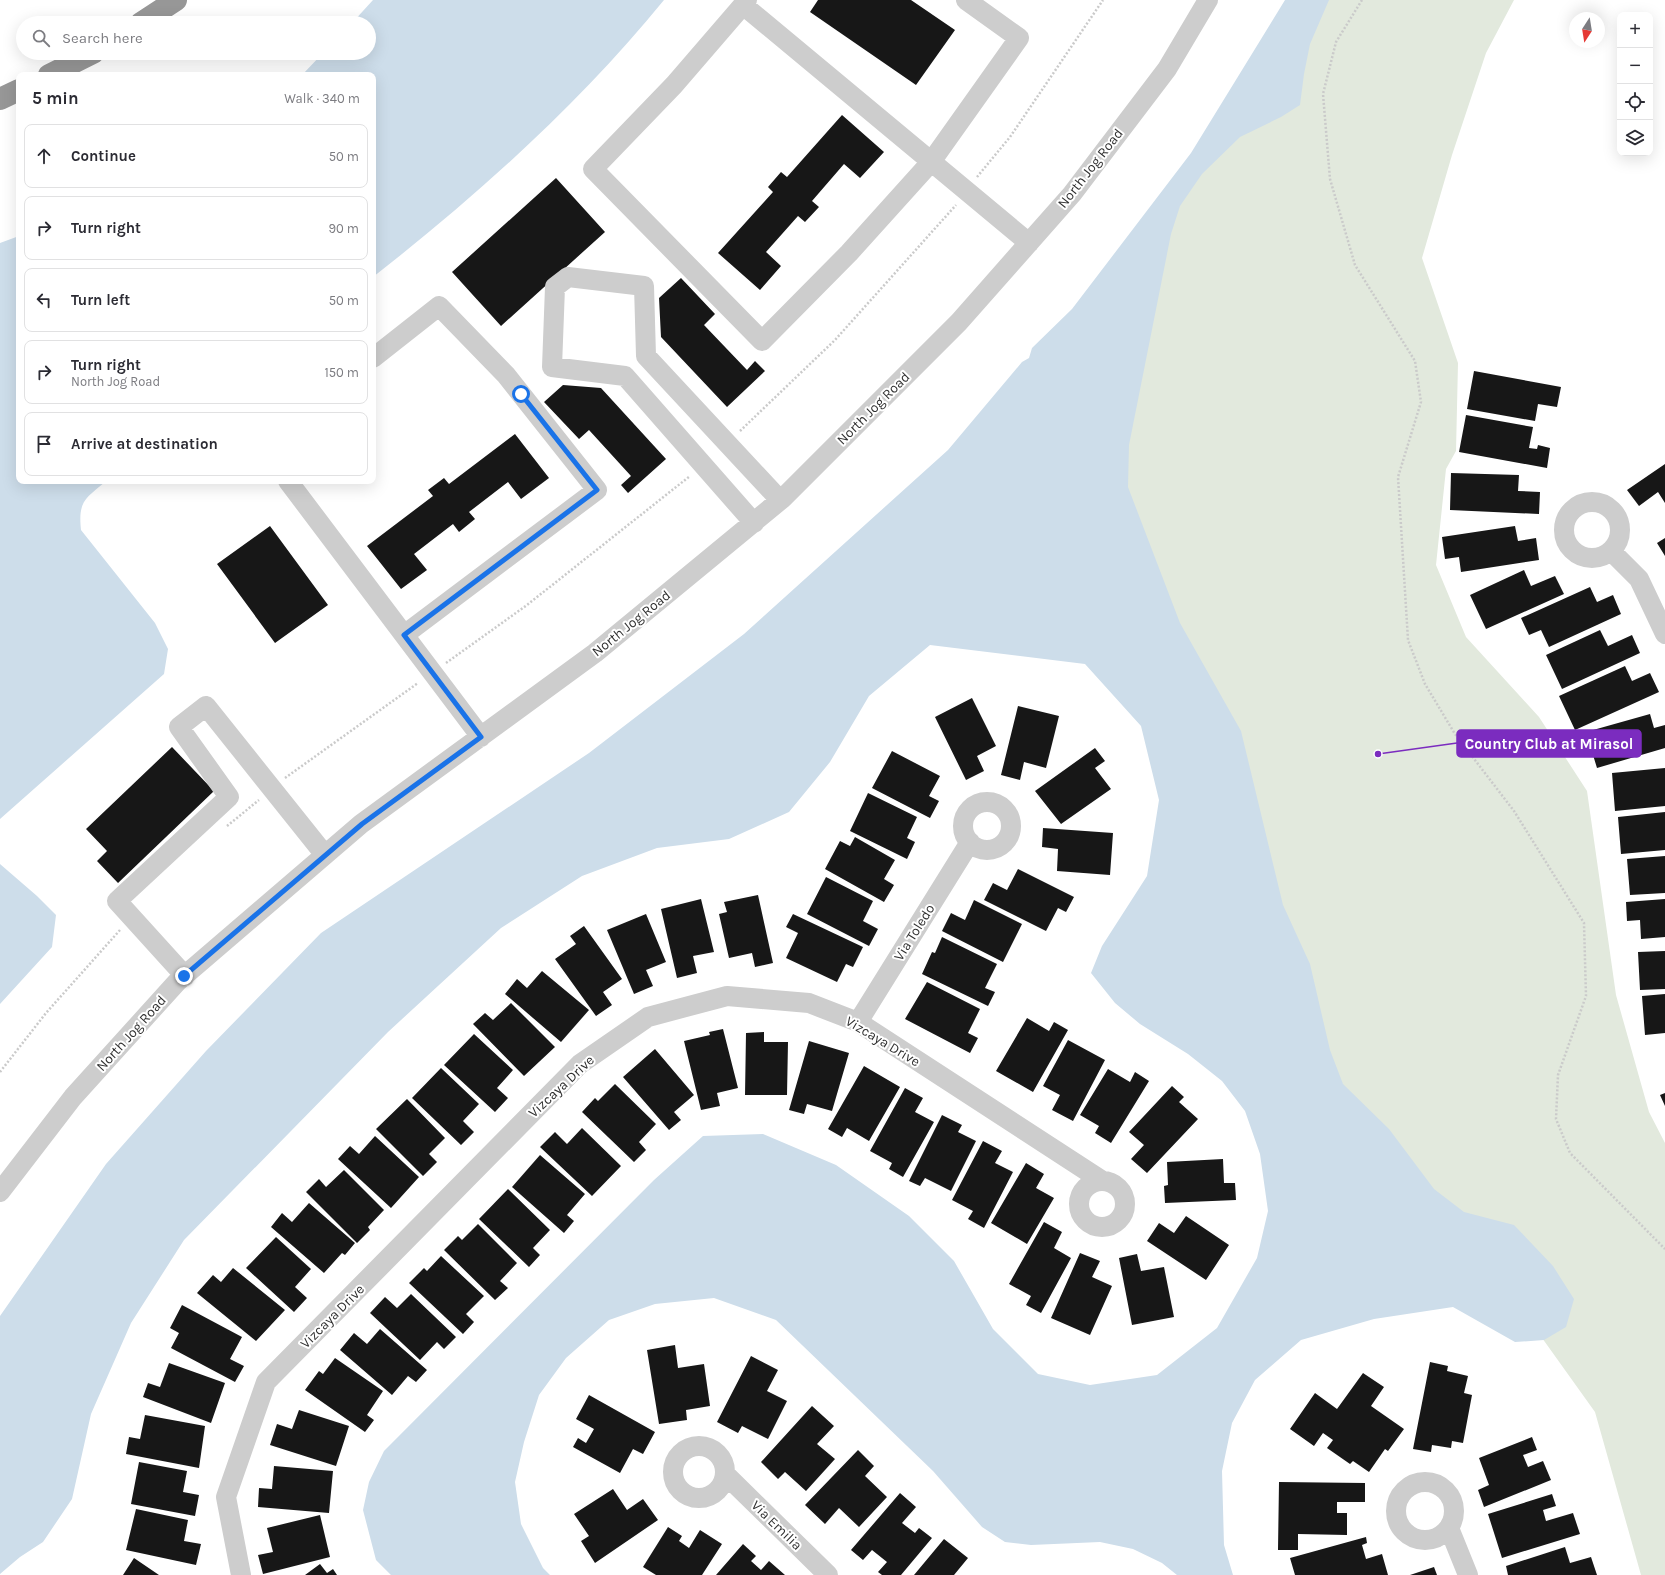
<!DOCTYPE html>
<meta charset="utf-8">
<style>
body{margin:0;font-family:Karla,sans-serif;background:#f2f2f3;color:#2b2b33}
.controls{position:absolute;right:12px;top:12px;display:grid;overflow:hidden;border-radius:8px;box-shadow:0 4px 16px #0002}
.controls button{width:36px;height:36px;display:grid;place-items:center;padding:0;border:0;border-bottom:1px solid #e1e1e2;background:#fff;color:#2b2b33;font:20px sans-serif}
.compass{position:absolute;left:1569px;top:12px;width:36px;height:36px;border-radius:50%;background:#fff;box-shadow:0 4px 16px #0002;rotate:192deg}
.stop{position:absolute;width:12px;height:12px;margin:-9px;border:3px solid #1a73e8;border-radius:50%;background:#fff}
.stop.end{background:#1a73e8;border-color:#fff;box-shadow:0 1px 4px #0008}
.list{margin:0;padding:0;list-style:none}
h2{display:flex;justify-content:space-between;align-items:center;height:52px;margin:0;padding:0 16px;font-size:17px}
h2 small{font-size:13px;font-weight:400;color:#7c7c81}
.list li{display:grid;grid-template-columns:26px 1fr auto;gap:12px;align-items:center;box-sizing:border-box;height:64px;margin:0 8px 8px;padding:0 8px;border:1px solid #e1e1e2;border-radius:8px}
.list b{display:block;font-size:15px;white-space:nowrap}
.list p{margin:0;font-size:13px;white-space:nowrap;color:#7c7c81}
.list em{font-size:13px;font-style:normal;color:#7c7c81}
.icon{flex:none;width:22px;height:22px;fill:none;stroke:currentColor;stroke-width:2;stroke-linecap:round;stroke-linejoin:round}
.map{position:relative;flex:none;width:1665px;height:1575px;overflow:hidden}
.search{position:absolute;background:#fff;box-shadow:0 4px 16px #0002;left:16px;top:16px;width:360px;height:44px;display:flex;align-items:center;gap:10px;box-sizing:border-box;padding:0 14px;border-radius:22px;color:#7c7c81;font-size:15px}
.panel{position:absolute;background:#fff;box-shadow:0 4px 16px #0002;left:16px;top:72px;width:360px;height:412px;border-radius:8px}
.map>svg:first-child{display:block}
.green{fill:#e2e9dd}
.water{fill:#cdddea}
.building{fill:#171717}
.lines{fill:none;stroke-linecap:round;stroke-linejoin:round}
.path{stroke:#cacaca;stroke-width:2.5;stroke-dasharray:2 2;stroke-linecap:butt}
.minor{stroke:#cdcdcd;stroke-width:20}
.highway{stroke:#979797;stroke-width:22}
.route{stroke:#1a73e8;stroke-width:5}
.labels{text-anchor:middle;stroke-width:4;stroke-linejoin:round;paint-order:stroke}
.street-label{font-size:14px;fill:#303030;stroke:#fff}
.leader{fill:none;stroke:#7b2cbf;stroke-width:1.5}
.callout-dot{fill:#7b2cbf;stroke:#fff;stroke-width:1.5}
.callout{fill:#7b2cbf;stroke:#7b2cbf;stroke-width:1.5}
.callout-label{font-size:15px;text-anchor:middle;font-weight:bold;fill:#fff}
</style>
<div class="map">
<svg width="1665" height="1575" viewBox="0 0 1665 1575">
<rect width="100%" height="100%" fill="#fff"/>
<path class="green" d="M1311,0H1514L1486,53L1452,155L1422,258L1458,363L1456,451L1446,469L1436,565L1466,637L1539,717L1587,791L1616,995L1649,1112L1665,1143V1575H1641L1595,1412L1517,1303L1390,1201L1100,488L1148,240Z"/>
<path class="water" d="M373,0H664C580,103 478,195 373,277V75H302L323,53H369V23H352Z
M1285,0H1329L1310,44L1304,74L1300,105L1281,117L1240,137L1202,174L1180,206L1171,234L1129,445L1128,487L1180,623L1241,731L1283,905L1310,964L1330,1050L1343,1084L1389,1129L1434,1189L1464,1212L1514,1225L1553,1266L1574,1299L1566,1327L1544,1340L1515,1342L1453,1307L1374,1319L1301,1340L1255,1380L1232,1423L1222,1471L1224,1545L1233,1575H1177L1162,1563L1133,1549L1100,1542L1031,1545L1005,1542L982,1527L933,1471L776,1320L714,1298L655,1304L609,1320L566,1358L539,1395L524,1442L515,1482L521,1524L543,1568L550,1575H391L376,1560L363,1510L369,1482L384,1451L654,1180L703,1136L763,1134L836,1165L909,1216L954,1261L993,1329L1038,1374L1090,1385L1157,1375L1217,1328L1257,1258L1268,1211L1260,1154L1245,1111L1222,1081L1188,1054L1140,1024L1115,1003L1091,973L1102,946L1147,876L1159,800L1141,726L1085,664L930,645L869,696L830,762L789,812L729,839L657,848L582,876L501,928L388,1032L184,1240L131,1323L91,1414L72,1499L43,1542L20,1557L0,1574V1316L106,1164L206,1051L321,933L589,753L744,634L948,450L1022,362L1029,358L1032,348L1072,309L1191,153Z
M19,236V481H106C85,499 78,501 81,530L155,623L168,649L164,674L0,819V243Z
M0,864L37,896L56,915L52,947L0,1004Z"/>
<path class="building" d="M818,0H911L955,30L916,85L810,12Z
M842,115L884,152L860,178L844,164L812,201L819,207L805,222L798,216L766,252L781,266L760,290L718,253L773,192L768,187L781,172L787,177Z
M556,178L605,232L501,326L452,272Z
M681,278L715,314L704,325L747,370L755,361L765,371L727,407L661,337L659,298Z
M1474,371L1561,387L1557,407L1538,404L1535,421L1467,409Z
M563,385L601,388L666,459L628,493L621,485L631,476L589,430L579,439L544,402Z
M1466,415L1533,427L1529,448L1537,449L1538,445L1550,448L1547,468L1459,452Z
M515,434L549,478L521,499L508,482L469,512L475,519L459,532L453,524L414,554L427,570L401,589L367,546L433,496L428,490L444,478L449,484Z
M1665,464V503L1658,492L1639,506L1627,490Z
M1451,473L1519,475L1518,491L1540,492L1539,514L1450,510Z
M270,526L328,605L275,643L217,564Z
M1515,526L1518,541L1536,538L1539,560L1461,572L1459,557L1445,559L1442,537Z
M1665,538V556L1657,543Z
M1524,570L1531,586L1555,576L1564,594L1486,629L1470,595Z
M1590,587L1597,602L1613,595L1621,614L1549,647L1541,630L1529,635L1521,618Z
M1600,630L1608,646L1632,635L1640,653L1562,689L1546,655Z
M1625,666L1632,681L1650,673L1659,692L1575,730L1559,696Z
M972,698L996,746L977,756L984,771L966,780L935,717Z
M1018,706L1059,716L1046,768L1024,762L1020,780L1001,775Z
M1650,714L1654,728L1665,725V748L1597,768L1586,732Z
M172,747L214,791L118,883L97,861L107,851L86,829Z
M1095,748L1105,761L1095,768L1111,789L1061,824L1035,791Z
M892,751L940,776L929,796L939,801L930,818L872,788Z
M1665,768V806L1615,811L1612,773Z
M868,793L917,817L907,838L915,842L907,859L850,831Z
M1665,812V850L1621,854L1618,817Z
M1043,828L1113,833L1110,875L1057,871L1058,849L1042,847Z
M855,837L895,860L884,879L894,885L884,902L825,869L840,841L850,846Z
M1665,856V893L1630,895L1627,859Z
M1018,869L1074,897L1066,912L1058,908L1046,931L984,900L993,883L1007,890Z
M826,877L873,901L863,921L878,929L869,946L807,914Z
M758,895L773,963L755,967L752,953L729,958L719,914L727,912L724,902Z
M701,899L714,952L693,956L697,973L677,978L661,909Z
M1665,899V937L1641,939L1640,920L1627,921L1626,902Z
M974,900L1022,924L1003,962L942,931L951,913L965,920Z
M646,914L666,962L646,970L653,986L634,994L607,930Z
M793,914L863,947L853,967L846,964L837,982L786,958L798,933L786,927Z
M584,926L622,979L603,992L612,1005L596,1016L555,959L576,944L570,936Z
M942,937L997,964L985,988L995,992L988,1006L922,974L932,952L935,953Z
M1665,951V989L1640,990L1638,952Z
M542,971L589,1010L561,1042L505,994L517,979L527,988Z
M927,982L980,1009L968,1033L978,1038L970,1053L905,1019Z
M1665,994V1033L1645,1035L1642,996Z
M511,1003L555,1047L524,1076L473,1024L485,1013L493,1020Z
M1027,1018L1049,1031L1054,1022L1068,1030L1033,1092L996,1071Z
M723,1029L738,1088L717,1093L720,1106L701,1110L684,1041L710,1035L709,1032Z
M764,1032V1042H788L787,1095H745L746,1033Z
M474,1034L513,1070L497,1088L508,1098L495,1112L444,1065Z
M1068,1040L1105,1060L1073,1121L1052,1110L1060,1095L1043,1086Z
M809,1041L849,1053L832,1111L807,1104L804,1114L789,1110Z
M655,1049L694,1095L674,1112L681,1120L669,1130L623,1077Z
M864,1066L900,1087L869,1141L847,1128L842,1137L828,1129Z
M441,1068L479,1104L463,1121L474,1132L461,1145L412,1098Z
M1108,1069L1130,1082L1135,1072L1149,1081L1111,1143L1095,1133L1099,1126L1080,1115Z
M615,1084L656,1124L639,1142L646,1150L634,1162L582,1112L595,1098L598,1101Z
M1172,1086L1184,1097L1179,1102L1198,1119L1147,1173L1131,1159L1144,1145L1129,1132Z
M905,1088L923,1098L915,1112L934,1122L903,1177L889,1169L892,1163L870,1151Z
M1665,1093V1106L1660,1095Z
M407,1099L445,1138L429,1154L437,1162L423,1176L376,1129Z
M942,1115L962,1125L958,1132L976,1141L951,1191L925,1178L920,1186L909,1181Z
M582,1128L621,1166L592,1196L540,1147L555,1132L567,1144Z
M375,1136L419,1177L391,1208L338,1159L350,1146L359,1154Z
M983,1141L1002,1151L995,1163L1013,1172L984,1228L968,1219L973,1211L952,1200Z
M540,1155L585,1194L567,1215L574,1221L564,1233L512,1187Z
M1223,1159L1224,1183H1235L1236,1200L1165,1203L1164,1186L1168,1185L1167,1162Z
M1026,1163L1044,1174L1036,1188L1054,1198L1027,1244L991,1223Z
M344,1170L384,1210L368,1227L370,1230L357,1243L306,1192L319,1179L326,1187Z
M508,1189L550,1230L533,1248L540,1255L529,1267L479,1219Z
M309,1203L355,1243L345,1255L342,1253L324,1273L271,1227L282,1213L292,1222Z
M1186,1216L1229,1245L1206,1280L1147,1241L1159,1223L1174,1233Z
M1044,1222L1062,1232L1054,1248L1071,1258L1041,1313L1026,1305L1031,1296L1009,1284Z
M478,1224L517,1263L500,1281L508,1288L495,1300L444,1250L458,1236L462,1240Z
M276,1237L311,1269L295,1287L307,1298L294,1312L246,1268Z
M1080,1253L1100,1261L1092,1277L1112,1286L1090,1335L1051,1318Z
M1137,1254L1141,1271L1164,1267L1174,1317L1132,1325L1119,1258Z
M441,1256L484,1296L466,1314L474,1322L463,1334L409,1283L424,1268L427,1271Z
M233,1268L285,1310L256,1341L197,1293L213,1275L221,1282Z
M411,1294L456,1337L444,1349L437,1342L420,1360L370,1313L385,1297L397,1308Z
M182,1305L242,1337L230,1359L244,1366L235,1382L171,1348L179,1333L170,1328Z
M380,1329L427,1370L416,1382L408,1376L392,1395L340,1350L354,1333L367,1344Z
M675,1345L678,1368L704,1364L710,1406L686,1410L687,1420L659,1424L647,1350Z
M751,1356L778,1370L767,1391L787,1401L768,1439L742,1426L738,1433L717,1422Z
M335,1358L383,1391L367,1415L374,1420L365,1432L305,1390L319,1371L323,1374Z
M1430,1362L1448,1366L1447,1371L1468,1376L1464,1393L1472,1395L1463,1443L1452,1441L1451,1448L1432,1445L1431,1452L1413,1449Z
M169,1363L225,1383L211,1423L143,1397L148,1383L160,1387Z
M1363,1373L1384,1387L1371,1406L1404,1429L1388,1451L1385,1449L1369,1472L1353,1461L1350,1464L1327,1448L1333,1440L1323,1433L1314,1446L1290,1429L1315,1393L1337,1409Z
M589,1395L655,1432L643,1454L633,1449L620,1473L573,1447L578,1438L586,1443L594,1429L576,1419Z
M812,1406L834,1426L817,1444L835,1459L806,1491L785,1472L778,1479L761,1462Z
M299,1410L349,1426L336,1466L270,1445L277,1424L292,1429Z
M145,1415L205,1426L199,1468L126,1454L129,1437L140,1439Z
M1532,1437L1537,1450L1523,1455L1528,1467L1543,1461L1551,1480L1484,1507L1478,1490L1489,1485L1479,1458Z
M858,1450L874,1466L865,1476L887,1497L859,1527L839,1508L825,1524L805,1505Z
M139,1462L187,1471L183,1492L199,1495L195,1516L131,1504Z
M274,1466L333,1471L329,1513L258,1507L259,1488L272,1489Z
M1279,1482L1365,1483V1502H1337V1513H1347V1535L1298,1534V1550H1278Z
M613,1489L627,1510L643,1499L658,1520L595,1563L581,1541L589,1536L574,1514Z
M900,1493L916,1507L902,1523L915,1533L919,1528L932,1538L901,1575H882L878,1572L887,1562L872,1550L863,1560L851,1550Z
M1552,1494L1556,1506L1543,1510L1546,1521L1573,1513L1580,1534L1502,1558L1488,1514Z
M136,1509L188,1520L184,1541L201,1544L196,1565L126,1550Z
M320,1515L330,1557L263,1574L258,1555L273,1552L267,1528Z
M668,1527L682,1536L679,1541L689,1548L700,1530L722,1544L702,1575H656L643,1567Z
M1366,1537L1367,1543L1362,1545L1366,1559L1382,1554L1388,1575H1295L1290,1558Z
M944,1539L968,1558L954,1575H914Z
M743,1544L756,1556L751,1561L761,1570L769,1561L785,1575H716Z
M1565,1547L1570,1563L1591,1557L1597,1575H1508L1506,1566Z
M134,1558L159,1575H123Z
M320,1564L327,1573L333,1569L337,1575H305Z
M1434,1567L1437,1575H1410Z"/>
<g class="lines">
<path class="path" d="M1362,0L1336,42L1323,94L1330,179L1355,265L1415,361L1421,402L1398,477L1408,640L1425,684L1455,734L1514,811L1584,923L1586,996L1558,1075L1556,1119L1570,1153L1665,1249
M977,177L1010,137L1103,0
M740,431L835,340L956,205
M446,663L527,605L690,476
M285,778L418,683
M227,826L259,800
M0,1072L46,1013L120,930"/>
<path class="minor" d="M747,0L743,5L1029,243
M743,5L674,85L593,169L762,341L849,253L931,162L1019,38L966,0
M373,358L439,306L506,375L597,490L404,635
M288,481L481,737
M1564 530a28 28 0 1 1 56 0a28 28 0 1 1-56 0Z
M754,523L625,376L552,367L555,287L568,277L644,286L646,356L780,500
M1611,551L1639,579L1665,634
M963 826a24 24 0 1 1 48 0a24 24 0 1 1-48 0Z
M185,976L117,901L229,797L179,727L206,706L325,855
M858,1022L970,842
M1079 1204a23 23 0 1 1 46 0a23 23 0 1 1-46 0Z
M0,1192L73,1097L177,982L361,824L595,653L783,498L959,322L1072,194L1167,69L1208,0
M673 1472a26 26 0 1 1 52 0a26 26 0 1 1-52 0Z
M725,1474L828,1575
M1396 1511a29 29 0 1 1 58 0a29 29 0 1 1-58 0Z
M1449,1528L1468,1575
M241,1575L226,1497L266,1382L580,1064L648,1017L727,996L809,1003L858,1022L1101,1180"/>
<path class="highway" d="M141,23L176,0
M49,75L93,53
M0,99L19,90"/>
</g>
<g class="lines">
<path class="route" d="M184,976L362,824L481,737L404,635L597,490L521,394"/>
</g>
<g class="labels">
<g class="street-label">
<text transform="translate(1090 168) rotate(-52)" y="5">North Jog Road</text>
<text transform="translate(873 408) rotate(-45)" y="5">North Jog Road</text>
<text transform="translate(631 623) rotate(-39)" y="5">North Jog Road</text>
<text transform="translate(914 932) rotate(-58)" y="5">Via Toledo</text>
<text transform="translate(131 1033) rotate(-48)" y="5">North Jog Road</text>
<text transform="translate(883 1041) rotate(31)" y="5">Vizcaya Drive</text>
<text transform="translate(561 1086) rotate(-43)" y="5">Vizcaya Drive</text>
<text transform="translate(332 1316) rotate(-45)" y="5">Vizcaya Drive</text>
<text transform="translate(777 1525) rotate(44)" y="5">Via Emilia</text>
</g>
</g>
<path class="leader" d="M1378 754L1457 743"/>
<circle class="callout-dot" cx="1378" cy="754" r="4"/>
<rect class="callout" x="1457" y="730" width="184" height="27" rx="4"/>
<g class="callout-label">
<text x="1549" y="749">Country Club at Mirasol</text>
</g>
</svg>
<div class="controls">
<button>+</button>
<button>−</button>
<button><svg class="icon" aria-label="locate" viewBox="0 0 24 24"><circle cx="12" cy="12" r="6"/><path d="M12 2v4M12 18v4M2 12h4M18 12h4"/></svg></button>
<button><svg class="icon" aria-label="layers" viewBox="0 0 24 24"><path d="M12 4l9 5-9 5-9-5zM3 14l9 5 9-5"/></svg></button>
</div>
<svg class="compass" viewBox="-18 -18 36 36"><path d="M0-13l5 13h-10z" fill="#e53935"/><path d="M0 13l5-13h-10z" fill="#7c7c81"/></svg>
<div class="stop" style="left:521px;top:394px"></div>
<div class="stop end" style="left:184px;top:976px"></div>
<div class="search"><svg class="icon" aria-label="search" viewBox="0 0 24 24"><circle cx="10" cy="10" r="6"/><path d="M15 15l6 6"/></svg>Search here</div>
<section class="panel">
<h2>5 min<small>Walk · 340 m</small></h2>
<ul class="list">
<li><svg class="icon" aria-label="ahead" viewBox="0 0 24 24"><path d="M12 20V5M6 11l6-6 6 6"/></svg><div><b>Continue</b></div><em>50 m</em></li>
<li><svg class="icon" aria-label="right" viewBox="0 0 24 24"><path d="M7 20v-9h11M14 6l5 5-5 5"/></svg><div><b>Turn right</b></div><em>90 m</em></li>
<li><svg class="icon" aria-label="left" viewBox="0 0 24 24"><path d="M17 20v-9H6M10 6l-5 5 5 5"/></svg><div><b>Turn left</b></div><em>50 m</em></li>
<li><svg class="icon" aria-label="right" viewBox="0 0 24 24"><path d="M7 20v-9h11M14 6l5 5-5 5"/></svg><div><b>Turn right</b><p>North Jog Road</p></div><em>150 m</em></li>
<li><svg class="icon" aria-label="arrive" viewBox="0 0 24 24"><path d="M6 21V4h12l-3 4 3 4H6"/></svg><div><b>Arrive at destination</b></div></li>
</ul>
</section>
</div>
